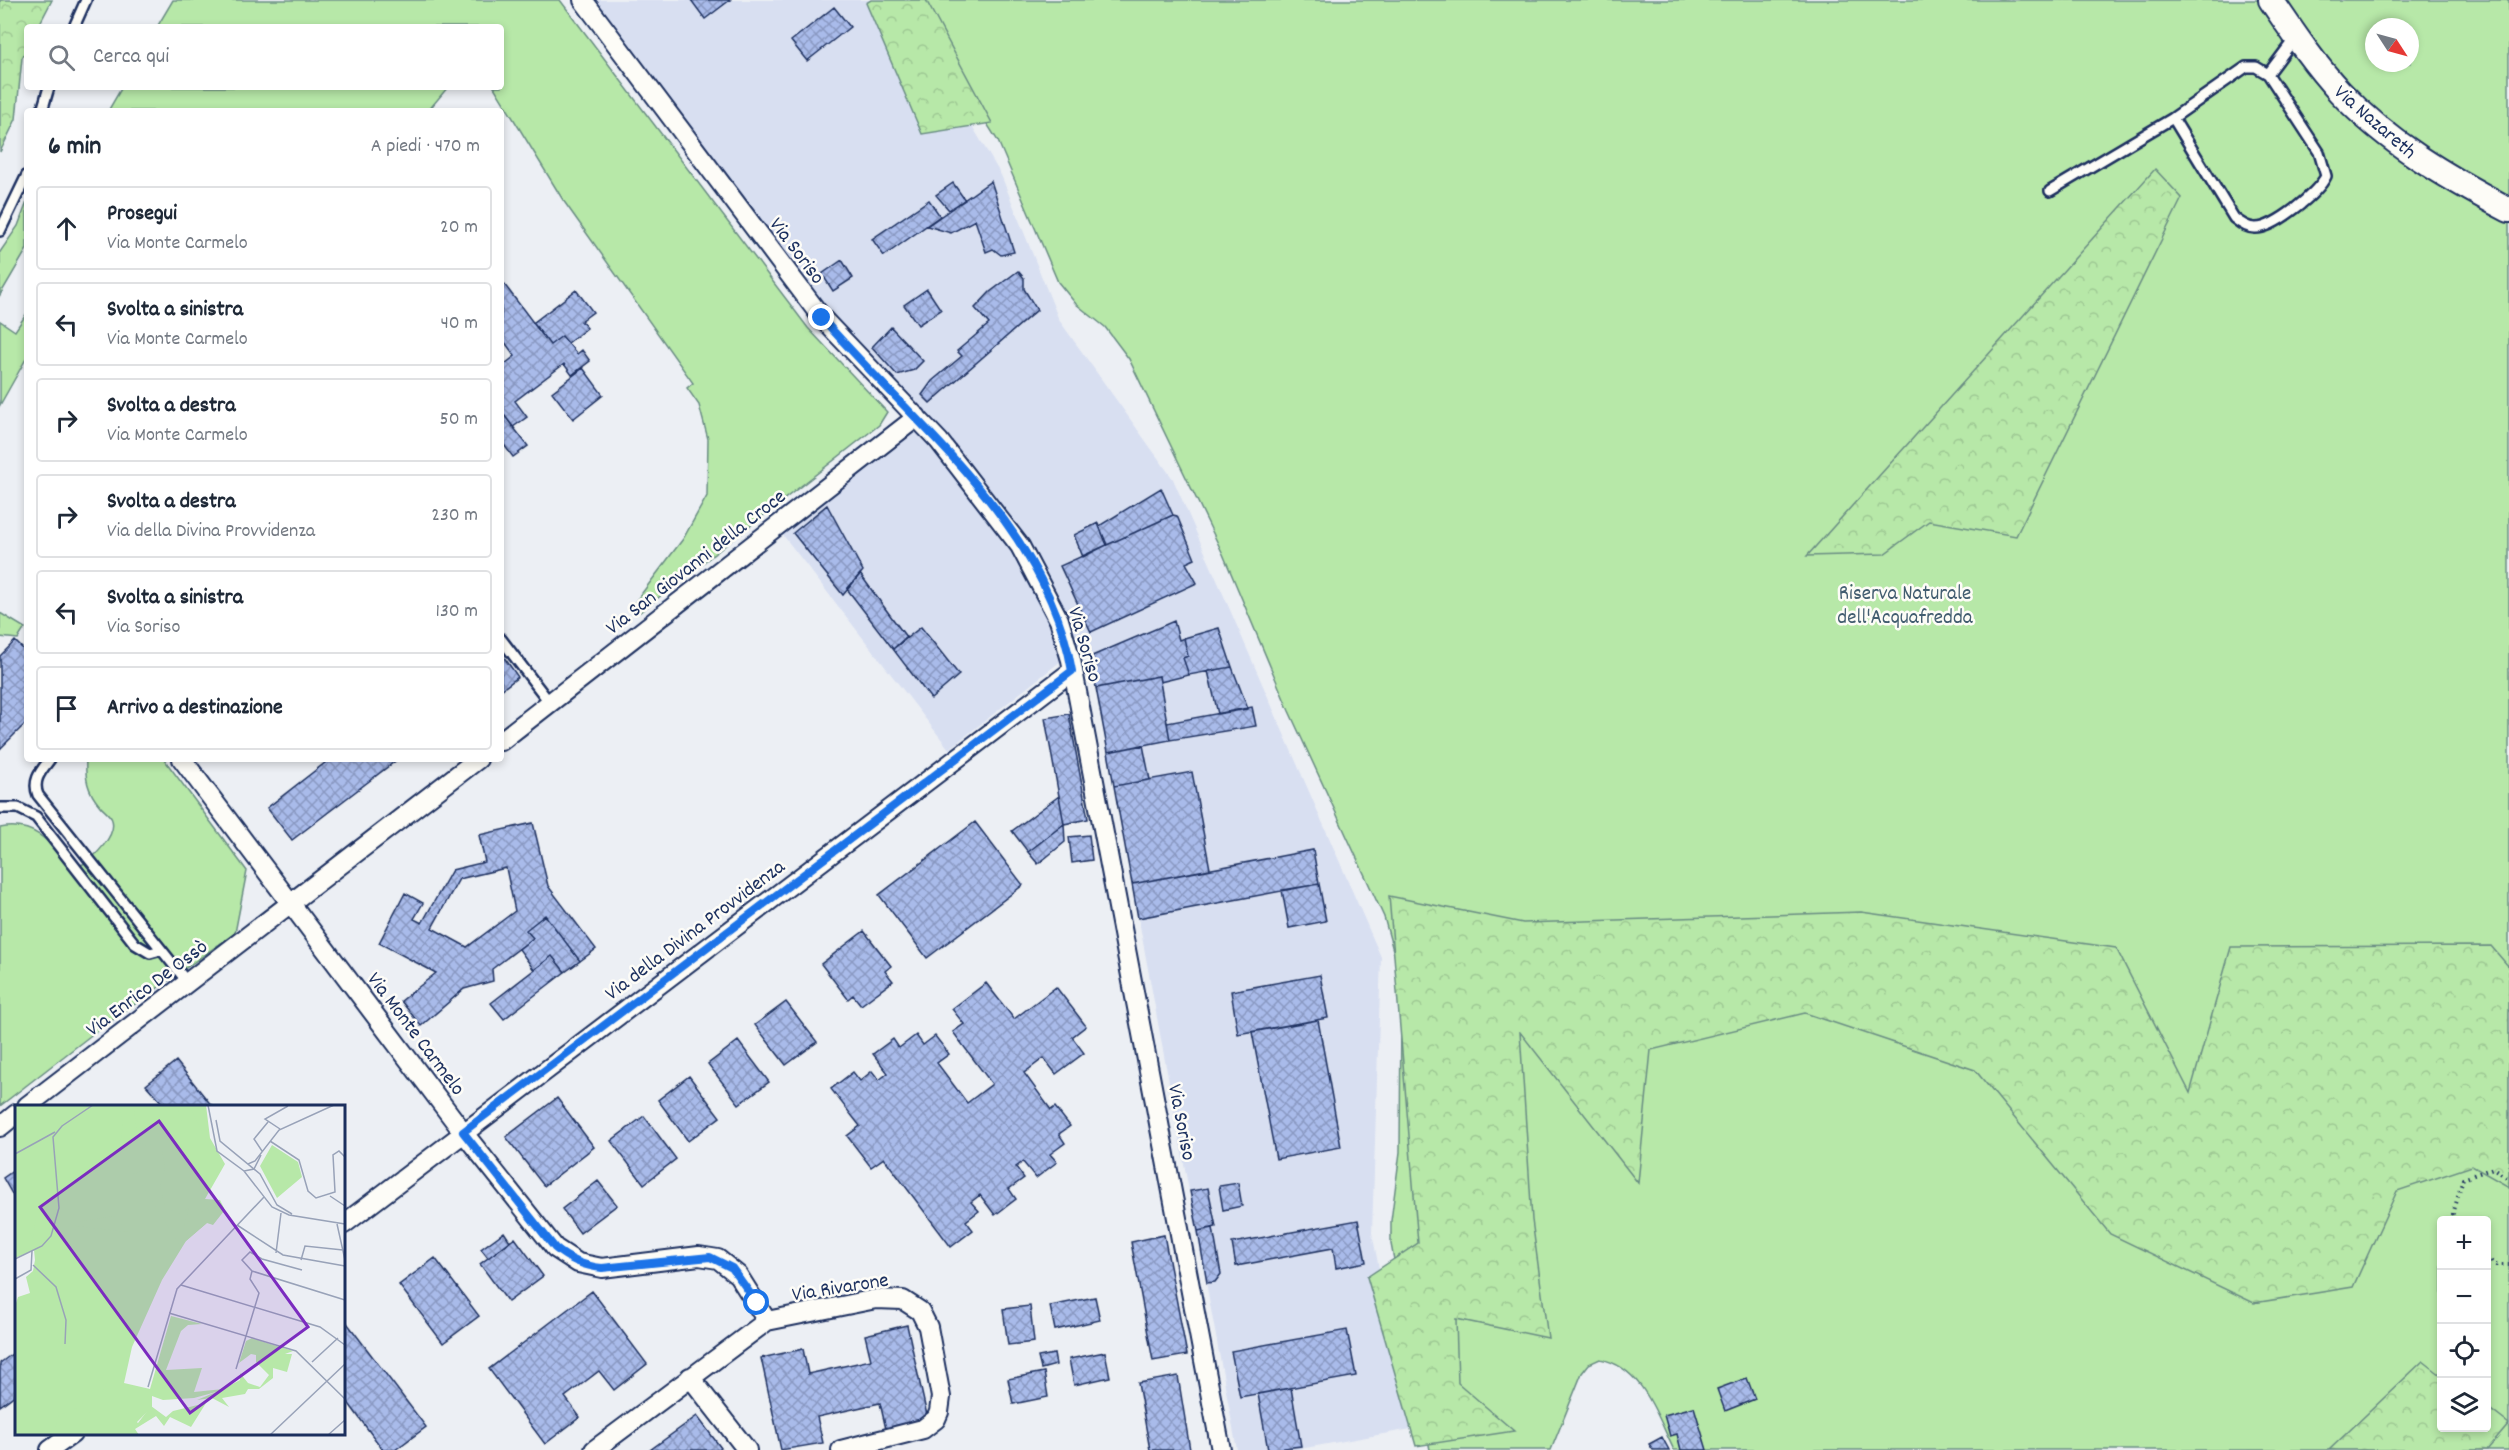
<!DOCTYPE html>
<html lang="it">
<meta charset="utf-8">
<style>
body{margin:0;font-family:Dekko,sans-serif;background:#f2f2f3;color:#1f2937}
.controls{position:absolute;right:18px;bottom:18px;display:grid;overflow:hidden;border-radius:6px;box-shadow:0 3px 9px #0003}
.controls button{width:54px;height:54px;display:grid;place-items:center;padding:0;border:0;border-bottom:2px solid #e0e1e3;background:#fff;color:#1f2937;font:30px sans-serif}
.compass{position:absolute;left:2365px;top:18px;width:54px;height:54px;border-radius:50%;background:#fff;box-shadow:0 3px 9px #0003;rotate:126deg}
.stop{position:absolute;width:18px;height:18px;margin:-14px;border:4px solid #1a73e8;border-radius:50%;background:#fff}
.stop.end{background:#1a73e8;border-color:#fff;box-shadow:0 2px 6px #0008}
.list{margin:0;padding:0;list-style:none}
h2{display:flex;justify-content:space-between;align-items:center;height:78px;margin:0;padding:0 24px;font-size:26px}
h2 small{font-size:20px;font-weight:400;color:#747a83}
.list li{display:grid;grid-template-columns:39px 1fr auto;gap:18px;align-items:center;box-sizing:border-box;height:84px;margin:0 12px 12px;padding:0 12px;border:2px solid #e0e1e3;border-radius:6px}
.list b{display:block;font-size:22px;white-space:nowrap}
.list p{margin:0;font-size:20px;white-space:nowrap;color:#747a83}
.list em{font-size:20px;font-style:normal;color:#747a83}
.icon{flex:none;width:33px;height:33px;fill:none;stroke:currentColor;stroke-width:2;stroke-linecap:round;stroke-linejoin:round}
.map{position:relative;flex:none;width:2509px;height:1450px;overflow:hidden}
.search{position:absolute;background:#fff;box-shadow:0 3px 9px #0003;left:24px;top:24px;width:480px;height:66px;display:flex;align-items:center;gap:15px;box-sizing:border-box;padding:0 21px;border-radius:6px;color:#747a83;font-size:22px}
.panel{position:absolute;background:#fff;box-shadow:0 3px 9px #0003;left:24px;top:108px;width:480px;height:654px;border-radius:6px}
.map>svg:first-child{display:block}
.built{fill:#d8dff1}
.green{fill:#b7e8a8;stroke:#698c83;stroke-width:1.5;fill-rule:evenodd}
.forest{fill:url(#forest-crowns);stroke:#698c83;stroke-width:1.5}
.building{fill:url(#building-cross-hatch);stroke:#1b2f5e;stroke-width:1.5;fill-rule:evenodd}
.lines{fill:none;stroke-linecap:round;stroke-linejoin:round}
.lane-casing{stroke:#1b2f5e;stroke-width:14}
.street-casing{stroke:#1b2f5e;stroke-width:22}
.secondary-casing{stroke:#1b2f5e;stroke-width:28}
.path{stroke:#1b2f5e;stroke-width:4;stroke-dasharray:1.5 4.5;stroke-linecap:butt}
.lane{stroke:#fdfcf7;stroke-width:9}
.street{stroke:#fdfcf7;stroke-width:18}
.secondary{stroke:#fdfcf7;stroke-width:24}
.route{stroke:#1a73e8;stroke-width:8}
.labels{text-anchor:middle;stroke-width:5;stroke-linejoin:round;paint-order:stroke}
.street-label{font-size:21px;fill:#1b2f5e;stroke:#fdfcf7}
.park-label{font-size:21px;fill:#425d70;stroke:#fdfcf7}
.inset-road{fill:none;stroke:#98a2b8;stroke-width:1.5}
.view{fill:#7b2cbf;fill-opacity:0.15;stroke:#7b2cbf;stroke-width:3}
.inset-edge{fill:none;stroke:#1b2f5e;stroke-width:3}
</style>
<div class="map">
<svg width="2509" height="1450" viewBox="0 0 2509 1450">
<defs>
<pattern id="forest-crowns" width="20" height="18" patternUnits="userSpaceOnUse" patternTransform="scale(1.5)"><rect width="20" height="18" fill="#b7e8a8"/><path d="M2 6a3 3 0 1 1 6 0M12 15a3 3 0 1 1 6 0" fill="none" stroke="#9dc793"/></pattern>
<pattern id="building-cross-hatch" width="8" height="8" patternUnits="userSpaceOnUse" patternTransform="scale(1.5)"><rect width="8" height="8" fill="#a9bbea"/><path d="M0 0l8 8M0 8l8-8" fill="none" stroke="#8998c1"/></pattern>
</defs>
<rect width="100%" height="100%" fill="#eceff4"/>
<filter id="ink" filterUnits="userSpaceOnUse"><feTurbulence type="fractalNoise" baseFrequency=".0167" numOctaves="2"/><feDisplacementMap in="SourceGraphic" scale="12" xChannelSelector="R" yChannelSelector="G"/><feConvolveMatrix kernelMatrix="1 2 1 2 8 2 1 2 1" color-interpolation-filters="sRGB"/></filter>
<g filter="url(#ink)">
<path class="built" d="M583,0H898L1001,175L1059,320L1173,479L1381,957L1372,1233L1411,1429L1294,1450H1237L1096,688L1089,639L949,749L776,526L917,417L864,364Z"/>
<path class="green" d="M173,0H560L808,328L887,412L879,425L640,612L633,605L683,539L707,496L708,439L699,405L687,388L693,383L563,200L494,87H501V27H157Z
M909,0H2509V1450H1674C1657,1416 1643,1367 1600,1359L1589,1364L1582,1373L1551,1450H1430L1391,1244V1221L1400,1152L1401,1011L1397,965L1384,917L1289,711L1223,554L1129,359L1105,327L1076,304L1058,282L998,141ZM2374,27H2410V63H2374ZM2442,1220H2486V1428H2442Z
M122,87H448L428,111H108Z
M27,202V249L0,295V252L18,226Z
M27,313V357L0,405V321L15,331Z
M0,613L25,628L18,639L0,637Z
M86,759H164L247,871L235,933L90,1036L0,1106V828C34,821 50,842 69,866C74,866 79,866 83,864C94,858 117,835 112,820C111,815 103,810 100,806C87,791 85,778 86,759Z"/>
<path class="forest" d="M0,0H52L38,27H27V48L22,58L16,119L0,152Z
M871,0H926L992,123L922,134L866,3Z
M2155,169L2182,198L2016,536L1929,521L1884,554L1807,556Z
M1389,896L1523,923L1861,912L2116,948L2190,1093L2231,947L2491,946L2509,967V1187L2472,1166L2397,1191L2353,1287L2254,1303L2110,1234L1975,1070L1805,1013L1651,1050L1638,1183L1520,1032L1532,1220L1548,1338L1456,1319L1458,1383L1514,1431L1416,1446L1367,1277L1418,1243Z
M2423,1361L2441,1375L2442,1428H2486L2487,1407L2509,1424L2487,1450H2329Z"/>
<path class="building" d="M691,0H730L705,19Z
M834,7L850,27L807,61L791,41Z
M991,181L1014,252L1001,255L993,249L986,252L975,220L951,233L927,226Z
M953,183L965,200L949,210L936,195Z
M929,200L940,216L884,256L872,239Z
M842,260L853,278L833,291L822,274Z
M1018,271L1024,278V289L1037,310L930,403L922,395L932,381L962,356L957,351L989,324L975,308L990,292Z
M501,280L550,345L562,336L577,354L582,350L590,361L572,375L564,364L515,401L527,417L513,427L501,411V367L515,356L501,337Z
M927,289L941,310L918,325L904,305Z
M576,290L593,312L581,321L587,328L568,343L562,336L550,345L533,323Z
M891,327L923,361L914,370L897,375L872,347Z
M583,368L603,395L573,419L552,392Z
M501,411L528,446L513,457L501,441Z
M1161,488L1173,515L1107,545L1099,526Z
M827,505L863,571L843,595L793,533Z
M1173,515L1177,516L1195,559L1186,563L1197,583L1091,632L1060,566Z
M1098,523L1107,545L1083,557L1074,535Z
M860,574L906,637L893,649L847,589Z
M1174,621L1179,640L1184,638L1188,656L1183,658L1189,675L1160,682L1159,676L1096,688L1092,656Z
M921,627L959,675L931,699L893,649Z
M1219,628L1232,667L1189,675L1183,658L1188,656L1184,638Z
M15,641L27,653V722L0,749V656Z
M501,653L518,677L501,690Z
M1232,667L1248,709L1218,714L1208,671Z
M1159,676L1170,740L1108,752L1096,688Z
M1252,707L1256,726L1170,740L1167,723Z
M1069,714L1088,819L1064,824L1045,718Z
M1143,745L1150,780L1114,786L1108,752Z
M330,759H398L292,840L267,808Z
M1192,772L1210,869L1132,884L1114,786Z
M1059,796L1064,824L1028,852L1012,831Z
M975,822L1023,885L927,958L879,895Z
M533,823L548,886L596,949L580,961L545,915L526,930L533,938L492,969L493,981L464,989L421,1026L401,1001L436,973L379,943L405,893L423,903L414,919L422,923L452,870L485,862L479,835ZM506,868L515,911L467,947L432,928L459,879Z
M1064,824L1065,842L1038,864L1028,852Z
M1089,835L1092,860L1072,863L1069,837Z
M1313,850L1319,884L1138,918L1132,884Z
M1319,884L1326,921L1289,928L1282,890Z
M545,915L580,961L565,972L552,956L534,970L519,949L533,938L526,930Z
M864,931L891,966L885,971L893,981L861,1005L853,995L848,999L821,964Z
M552,956L565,972L504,1019L491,1003Z
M1320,975L1328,1018L1238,1034L1231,991Z
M986,983L1014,1019L1056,987L1086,1026L1072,1037L1084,1053L1056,1074L1044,1058L1024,1073L1051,1110L1055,1107L1070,1126L1059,1134L1065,1143L1050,1154L1057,1162L1036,1178L1023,1162L1016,1167L1024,1178L1009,1189L1016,1199L995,1215L980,1195L971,1202L979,1211L966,1221L973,1230L951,1247L884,1158L871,1167L847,1136L860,1126L831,1089L853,1072L860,1081L872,1071L879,1080L888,1073L873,1054L893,1039L899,1048L916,1035L923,1045L935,1036L949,1054L937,1063L967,1103L992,1084L953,1032L964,1024L952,1009Z
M786,1002L817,1042L786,1065L755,1025Z
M1318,1020L1341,1147L1276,1159L1252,1032Z
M738,1041L769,1082L739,1104L708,1064Z
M176,1061L212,1106H165L146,1085Z
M689,1076L720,1117L688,1141L658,1100Z
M557,1098L594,1147L544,1186L506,1137Z
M644,1116L676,1159L644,1184L611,1141Z
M16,1169V1201L3,1178Z
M598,1181L617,1205L580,1233L562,1209Z
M1238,1183L1242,1206L1223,1210L1219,1186Z
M1208,1188L1216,1227L1198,1231L1190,1191Z
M1358,1220L1366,1262L1336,1268L1333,1248L1236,1266L1232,1243Z
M1213,1228L1221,1274L1215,1282L1207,1283L1198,1231Z
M504,1232L510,1241L488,1258L481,1249Z
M1164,1235L1187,1355L1153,1361L1131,1242Z
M515,1238L543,1276L508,1302L480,1264Z
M435,1258L479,1316L443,1343L399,1285Z
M592,1291L647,1364L614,1390L599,1371L565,1397L580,1417L545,1444L489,1369Z
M1095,1297L1100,1320L1055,1330L1050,1306Z
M1030,1306L1034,1342L1008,1345L1003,1309Z
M344,1319L426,1427L395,1450H383L344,1397Z
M907,1325L928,1420L886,1429L880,1403L817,1417L823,1443L781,1450L761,1358L803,1349L808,1374L871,1360L865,1335Z
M1347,1330L1356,1376L1240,1397L1231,1351Z
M1105,1352L1110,1377L1074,1385L1069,1359Z
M12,1354L16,1361V1394L0,1406V1363Z
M1054,1354L1056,1365L1041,1369L1038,1357Z
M1044,1372L1048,1397L1013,1404L1008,1379Z
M1178,1376L1190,1450H1150L1138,1383Z
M1747,1378L1755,1399L1725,1411L1717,1389Z
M1291,1388L1301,1446L1268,1450L1258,1394Z
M1694,1407L1707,1450H1681L1677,1434L1670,1436L1664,1415Z
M697,1416L721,1448L719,1450H650Z
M1662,1437L1669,1450H1653L1649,1444Z"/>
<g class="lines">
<defs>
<path id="lane" d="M74,27L86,0
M42,111L49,87
M2173,118L2246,67H2256L2268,74
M2050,191L2173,118L2234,218C2240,223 2247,228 2255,228C2274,229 2318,193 2326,176L2319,152L2268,74L2295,38
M0,231L27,175
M501,639L550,703
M50,759C41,771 32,780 38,795L188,983
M0,808H18L36,817L135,944L150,953L161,950"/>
<path id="street" d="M583,0L822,318L939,441L1020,546L1059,620L1071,660L1087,744L1221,1450
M501,741L917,417
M182,759L463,1132L555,1248L578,1263L602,1268L699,1256L718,1259L738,1275L767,1321
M27,1106L478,759
M0,1127L16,1114
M344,1224L1072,671
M690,1377L747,1450
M50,1450L72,1434
M594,1450L767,1321L876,1299L903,1300L920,1311L928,1327L941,1397L939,1412L936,1419L923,1429L841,1450"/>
<path id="secondary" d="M2271,0C2292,31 2314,64 2340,92C2388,143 2447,177 2509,210"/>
</defs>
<use href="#lane" class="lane-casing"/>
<use href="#street" class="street-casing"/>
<use href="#secondary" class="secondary-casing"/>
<path class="path" d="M2456,1220L2453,1214L2463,1179L2493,1168L2509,1179
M2486,1258L2496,1265H2509"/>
<use href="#lane" class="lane"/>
<use href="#street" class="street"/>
<use href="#secondary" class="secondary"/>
</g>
</g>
<g class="lines" filter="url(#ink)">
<path class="route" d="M757,1303L732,1268L710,1257L602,1268C583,1266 569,1260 555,1248L463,1132L1072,671C1047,524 913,424 822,318"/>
</g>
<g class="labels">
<g class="street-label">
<text transform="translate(2376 121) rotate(41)" y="7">Via Nazareth</text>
<text transform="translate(798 250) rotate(53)" y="7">Via Soriso</text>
<text transform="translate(695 561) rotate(-38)" y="7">Via San Giovanni della Croce</text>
<text transform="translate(1086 644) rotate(74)" y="7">Via Soriso</text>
<text transform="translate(694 929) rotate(-37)" y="7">Via della Divina Provvidenza</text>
<text transform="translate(146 987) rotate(-37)" y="7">Via Enrico De Ossò</text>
<text transform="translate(417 1033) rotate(53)" y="7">Via Monte Carmelo</text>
<text transform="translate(1183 1122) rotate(79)" y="7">Via Soriso</text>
<text transform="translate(840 1286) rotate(-9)" y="7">Via Rivarone</text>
</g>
<g class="park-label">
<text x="1905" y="599">Riserva Naturale<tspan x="1905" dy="24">dell'Acquafredda</tspan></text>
</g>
</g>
<g transform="translate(15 1105)">
<rect width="330" height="330" fill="#eceff4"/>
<path d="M0,0H191L195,33L210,59L190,94L205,95L209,103L171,136L147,175L117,242L109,278L135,284L156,211L187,219L173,220L166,226L151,265L187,263L179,287L208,284L225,275V268L233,278L245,282L254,270L241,257V250L236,249L224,258L231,236L237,233L278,246L270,249H277L272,267L258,263V273L244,284H233L230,289L207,293L214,302L197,293L182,295L201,287L179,293L148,295L137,291V302L109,330H0V201L3,192L15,188L11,172L18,166L20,155L19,145L0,153ZM257,40L283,57L287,72L262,93L245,61Z" fill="#b7e8a8"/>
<path d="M112,0L119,5L123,36L130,41L140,39L147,46L150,62L145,83L150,100L162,110L174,103L169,121L192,102L196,110L202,99L209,106L198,120L192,118L165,141L126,78L133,64L119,69L104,48L108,19L104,3ZM159,0H174L188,28L185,33L169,12L166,15L172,27L158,31L142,28V17L154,19L164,6ZM99,111L113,127L60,121L61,117ZM0,113H21L18,134L14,126H0ZM87,272L92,279L71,313L56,330H38L44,310L65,302ZM191,298L176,322L155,312L149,321L141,311L120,324L124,330H94L112,308L123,318L136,301L151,312L158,306Z" fill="#b7e8a8"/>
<path class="inset-road" d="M193,0L202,46L229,66L257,102L274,110L330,119M201,15L205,36L245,69L262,100L277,109M265,24L250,14L273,1M255,36L284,55L293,86L301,93L320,87L318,50L324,46L330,52M247,46L239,34L253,17M0,49L40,27M233,59L240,56L264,25L319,0M229,66L239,64L246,50M315,91L330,101M322,119L330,155M222,120L268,150L330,161M261,148L266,108M0,154L27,141L36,131L44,103L38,32L47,21L78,0M286,155L290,141L328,145M18,160L41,182L51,215L50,239M287,165L247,154L235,147L227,155L237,166L330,195M0,174L16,165L17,146M166,180L305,222L330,240M154,208L281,246L330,294M297,257L323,233M221,264L244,188L235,174L237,166M133,282L162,184L249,92M255,330L330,259M313,330L330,315"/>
<path class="view" d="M144,16L293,222L175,308L25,102Z"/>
<rect width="330" height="330" class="inset-edge"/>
</g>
</svg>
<div class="controls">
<button>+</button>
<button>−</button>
<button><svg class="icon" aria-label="locate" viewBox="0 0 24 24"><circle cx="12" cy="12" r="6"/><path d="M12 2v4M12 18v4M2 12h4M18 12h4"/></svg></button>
<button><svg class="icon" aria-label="layers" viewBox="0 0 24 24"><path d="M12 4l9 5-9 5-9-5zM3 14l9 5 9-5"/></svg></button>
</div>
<svg class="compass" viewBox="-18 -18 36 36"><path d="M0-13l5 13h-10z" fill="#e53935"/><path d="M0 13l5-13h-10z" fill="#747a83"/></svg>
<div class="stop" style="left:757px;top:1303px"></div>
<div class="stop end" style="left:822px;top:318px"></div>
<div class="search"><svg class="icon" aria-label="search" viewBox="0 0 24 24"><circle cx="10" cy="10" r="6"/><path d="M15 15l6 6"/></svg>Cerca qui</div>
<section class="panel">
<h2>6 min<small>A piedi · 470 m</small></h2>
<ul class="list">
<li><svg class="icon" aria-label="ahead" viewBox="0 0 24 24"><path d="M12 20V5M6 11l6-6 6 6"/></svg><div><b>Prosegui</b><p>Via Monte Carmelo</p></div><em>20 m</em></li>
<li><svg class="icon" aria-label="left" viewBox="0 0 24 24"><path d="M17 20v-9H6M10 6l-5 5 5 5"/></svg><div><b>Svolta a sinistra</b><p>Via Monte Carmelo</p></div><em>40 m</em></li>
<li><svg class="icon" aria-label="right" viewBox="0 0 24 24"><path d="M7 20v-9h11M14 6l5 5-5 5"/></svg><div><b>Svolta a destra</b><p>Via Monte Carmelo</p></div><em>50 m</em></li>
<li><svg class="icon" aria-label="right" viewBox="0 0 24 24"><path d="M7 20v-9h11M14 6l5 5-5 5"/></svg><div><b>Svolta a destra</b><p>Via della Divina Provvidenza</p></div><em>230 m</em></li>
<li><svg class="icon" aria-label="left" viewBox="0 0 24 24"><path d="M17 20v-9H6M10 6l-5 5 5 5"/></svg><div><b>Svolta a sinistra</b><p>Via Soriso</p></div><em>130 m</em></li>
<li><svg class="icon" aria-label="arrive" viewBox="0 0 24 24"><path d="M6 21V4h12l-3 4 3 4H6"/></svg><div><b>Arrivo a destinazione</b></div></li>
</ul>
</section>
</div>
